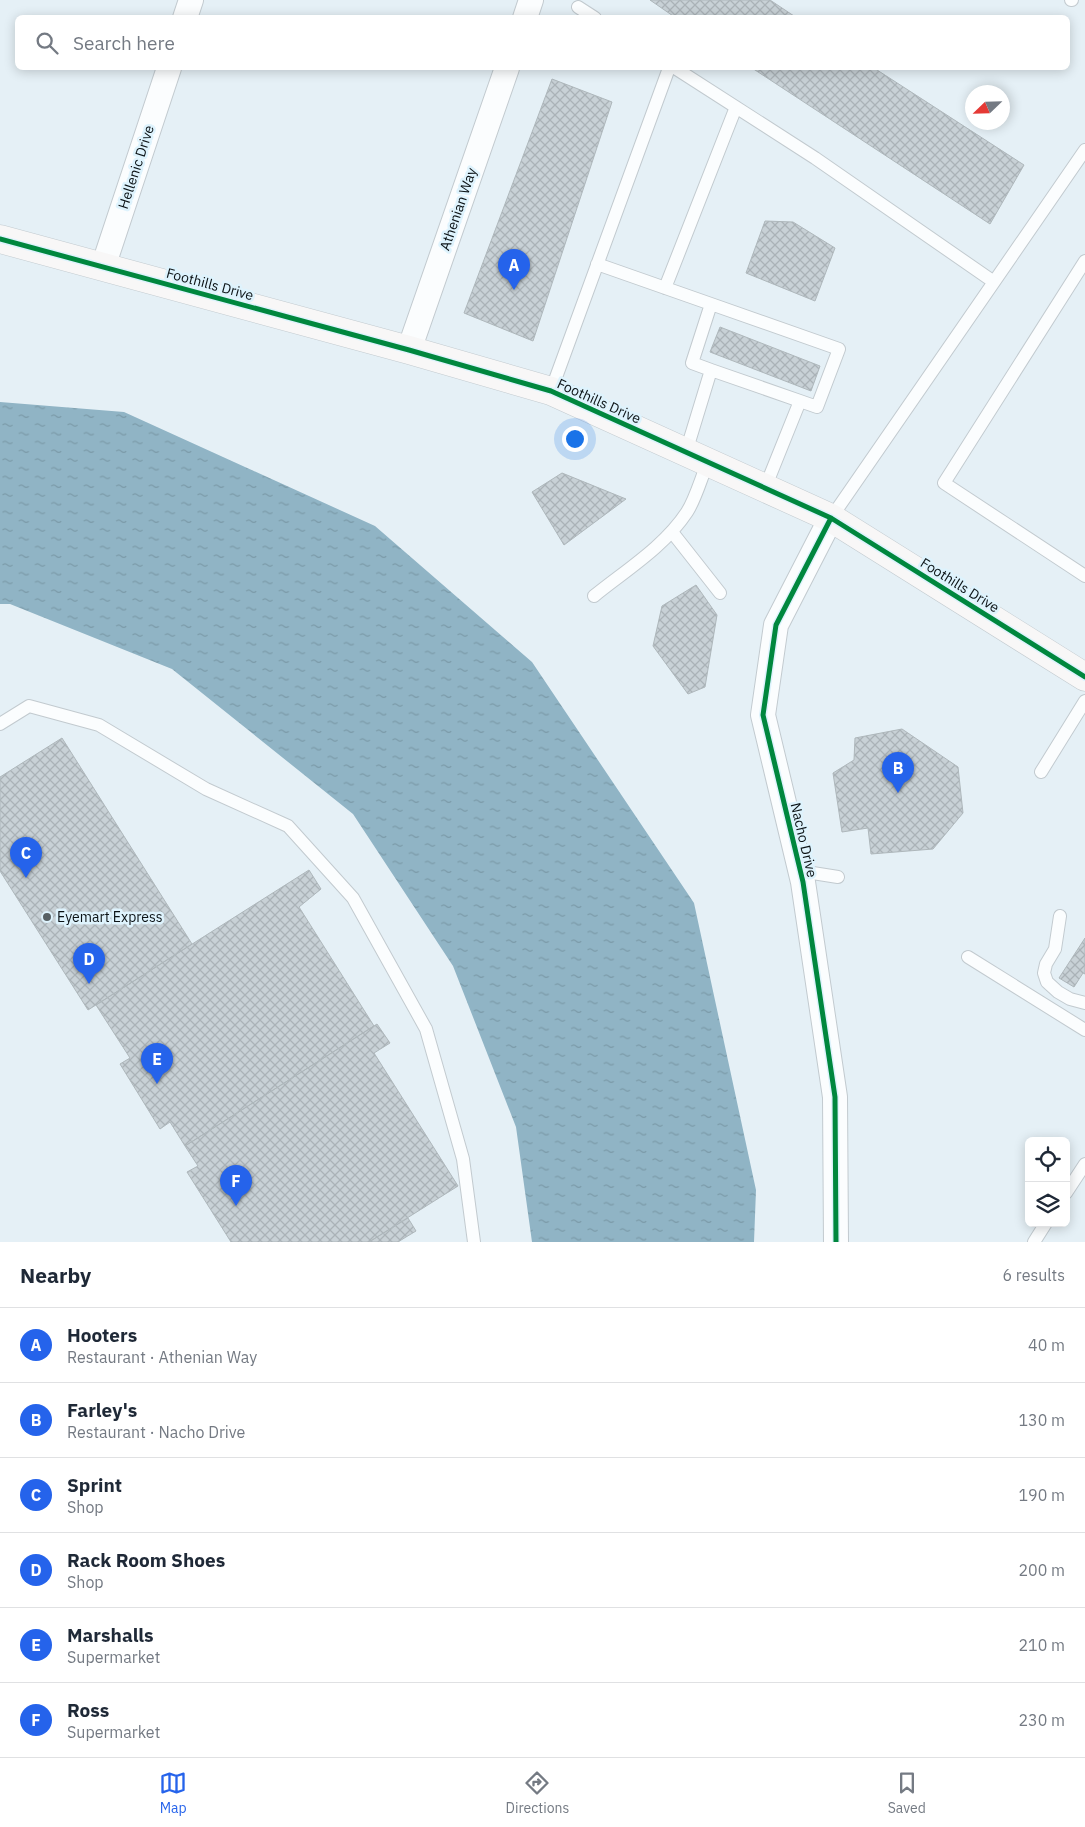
<!DOCTYPE html>
<meta charset="utf-8">
<style>
body{margin:0;font-family:"IBM Plex Sans",sans-serif;background:#f2f2f3;color:#1f2937}
.controls{position:absolute;right:15px;bottom:15px;display:grid;overflow:hidden;border-radius:8px;box-shadow:0 2px 12px #0003}
.controls button{width:45px;height:45px;display:grid;place-items:center;padding:0;border:0;border-bottom:1px solid #e0e1e3;background:#fff;color:#1f2937;font:25px sans-serif}
.compass{position:absolute;left:965px;top:85px;width:45px;height:45px;border-radius:50%;background:#fff;box-shadow:0 2px 12px #0003;rotate:247deg}
.you{position:absolute;left:574px;top:438px;width:18px;height:18px;margin:-12px;border:4px solid #fff;border-radius:50%;background:#1a73e8;box-shadow:0 0 0 8px #1a73e833}
.badge{display:grid;place-items:center;width:32px;height:32px;border-radius:50%;background:#2563eb;color:#fff;font-size:16px;font-weight:700}
.pin{position:absolute;translate:-50% -41px;filter:drop-shadow(0 1px 2px #0008)}
.pin::after{content:'';position:absolute;top:26px;width:18px;height:15px;background:inherit;clip-path:polygon(0 0,100% 0,50% 100%)}
.list{margin:0;padding:0;list-style:none}
h2{display:flex;justify-content:space-between;align-items:center;height:65px;margin:0;padding:0 20px;font-size:21px}
h2 small{font-size:16px;font-weight:400;color:#747a83}
.list li{display:grid;grid-template-columns:32px 1fr auto;gap:15px;align-items:center;box-sizing:border-box;height:75px;padding:0 20px;border-top:1px solid #e0e1e3}
.list b{display:block;font-size:19px;white-space:nowrap}
.list p{margin:0;font-size:16px;white-space:nowrap;color:#747a83}
.list em{font-size:16px;font-style:normal;color:#747a83}
.icon{flex:none;width:28px;height:28px;fill:none;stroke:currentColor;stroke-width:2;stroke-linecap:round;stroke-linejoin:round}
.map{position:relative;flex:none;width:1085px;height:1242px;overflow:hidden}
.search{position:absolute;background:#fff;box-shadow:0 2px 12px #0003;left:15px;right:15px;top:15px;height:55px;display:flex;align-items:center;gap:12px;box-sizing:border-box;padding:0 18px;border-radius:8px;color:#747a83;font-size:19px}
.sheet{height:515px;background:#fff}
nav{display:flex;justify-content:space-around;align-items:center;box-sizing:border-box;height:70px;border-top:1px solid #e0e1e3;background:#fff;font-size:14px;color:#747a83}
nav a{display:grid;justify-items:center;gap:2px}
nav .on{color:#2563eb}
.map>svg:first-child{display:block}
.water{fill:url(#water-ripples)}
.building{fill:url(#building-cross-hatch);stroke:#aeb7bb}
.lines{fill:none;stroke-linecap:round;stroke-linejoin:round}
.lane-casing{stroke:#c2cacf;stroke-width:14}
.street-casing{stroke:#c2cacf;stroke-width:26}
.secondary-casing{stroke:#c2cacf;stroke-width:29}
.lane{stroke:#fbfdfe;stroke-width:12}
.street{stroke:#fbfdfe;stroke-width:24}
.secondary{stroke:#f8f7f7;stroke-width:28}
.cycleway-casing{stroke:#def3fd;stroke-width:8}
.cycleway{stroke:#00873e;stroke-width:5}
.poi-dot{fill:#576064;stroke:#def3fd;stroke-width:2}
.labels{text-anchor:middle;stroke-width:5;stroke-linejoin:round;paint-order:stroke}
.street-label{font-size:14px;fill:#0b1215;stroke:#def3fd}
.poi-label{font-size:14px;fill:#0b1215;stroke:#def3fd;text-anchor:start}
</style>
<div class="map">
<svg width="1085" height="1242" viewBox="0 0 1085 1242">
<defs>
<pattern id="water-ripples" width="26" height="14" patternUnits="userSpaceOnUse" patternTransform="scale(1.25)"><rect width="26" height="14" fill="#90b4c5"/><path d="M2 4q2-2 4 0t4 0M15 11q2-2 4 0t4 0" fill="none" stroke="#7b9aa8"/></pattern>
<pattern id="building-cross-hatch" width="8" height="8" patternUnits="userSpaceOnUse" patternTransform="scale(1.25)"><rect width="8" height="8" fill="#c8d1d6"/><path d="M0 0l8 8M0 8l8-8" fill="none" stroke="#aab2b7"/></pattern>
</defs>
<rect width="100%" height="100%" fill="#e5f0f6"/>
<path class="water" d="M0,402L124,412L375,526L532,662L694,903L756,1190L754,1242H532L516,1127L453,966L353,814L172,669L10,604H0Z"/>
<path class="building" d="M650,0H770L797,18H676Z
M752,68H874L1024,165L990,224Z
M552,79L612,102L533,341L464,313Z
M765,221L793,222L835,248L815,301L746,273Z
M720,327L820,366L811,391L710,352Z
M562,473L626,499L564,545L532,492Z
M696,585L717,615L705,687L688,694L653,646L662,606Z
M902,729L958,767L963,813L933,849L871,854L868,828L842,832L833,773L854,760L855,738Z
M62,738L192,944L88,1010L0,871V777Z
M309,870L321,889L299,907L374,1026L185,1146L170,1122L160,1129L120,1064L130,1058L96,1005Z
M1085,938V974L1083,973L1074,987L1059,978Z
M377,1024L390,1043L374,1053L458,1186L369,1242H231L187,1172L198,1166L185,1146Z
M408,1218L416,1231L406,1237L398,1242H369Z"/>
<g class="lines">
<defs>
<path id="lane" d="M1071,0H1072
M578,7L595,18
M675,68L815,158L994,282
M1085,261L944,483L1085,576
M597,264L711,304L692,363L711,370
M665,288L736,107
M711,304L839,349L817,407L800,401
M551,391L669,68
M686,452L711,370L800,401L765,488
M831,518L1085,150
M672,532L720,593
M594,596C626,570 664,547 687,512C696,498 701,478 708,462
M0,724L29,706L99,725L206,789L288,826L353,898L426,1029L463,1159L474,1242
M1041,772L1085,701
M800,871L838,877
M1060,916L1055,949L1046,964L1044,973L1047,982L1058,992L1070,999L1085,1003
M968,957L1085,1030
M1066,1193L1085,1164
M1034,1242L1046,1223"/>
<path id="street" d="M185,18L191,0
M525,18L531,0
M103,267L169,68
M409,350L507,68
M831,518L776,625L763,715L803,882L835,1097L836,1242"/>
<path id="secondary" d="M0,239L409,350L551,391L831,518L1085,677"/>
</defs>
<use href="#lane" class="lane-casing"/>
<use href="#street" class="street-casing"/>
<use href="#secondary" class="secondary-casing"/>
<use href="#lane" class="lane"/>
<use href="#street" class="street"/>
<use href="#secondary" class="secondary"/>
<defs>
<path id="cycleway" d="M0,239L409,350L551,391L831,518L1085,677
M831,518L776,625L763,715L803,882L835,1097L836,1242"/>
</defs>
<use href="#cycleway" class="cycleway-casing"/>
<use href="#cycleway" class="cycleway"/>
</g>
<circle class="poi-dot" cx="47" cy="917" r="5"/>
<g class="labels">
<g class="street-label">
<text transform="translate(136 167) rotate(-72)" y="5">Hellenic Drive</text>
<text transform="translate(458 209) rotate(-71)" y="5">Athenian Way</text>
<text transform="translate(210 284) rotate(15)" y="5">Foothills Drive</text>
<text transform="translate(599 401) rotate(24)" y="5">Foothills Drive</text>
<text transform="translate(960 585) rotate(32)" y="5">Foothills Drive</text>
<text transform="translate(804 840) rotate(77)" y="5">Nacho Drive</text>
</g>
<g class="poi-label">
<text x="57" y="922">Eyemart Express</text>
</g>
</g>
</svg>
<div class="controls">
<button><svg class="icon" aria-label="locate" viewBox="0 0 24 24"><circle cx="12" cy="12" r="6"/><path d="M12 2v4M12 18v4M2 12h4M18 12h4"/></svg></button>
<button><svg class="icon" aria-label="layers" viewBox="0 0 24 24"><path d="M12 4l9 5-9 5-9-5zM3 14l9 5 9-5"/></svg></button>
</div>
<svg class="compass" viewBox="-18 -18 36 36"><path d="M0-13l5 13h-10z" fill="#e53935"/><path d="M0 13l5-13h-10z" fill="#747a83"/></svg>
<div class="you"></div>
<div class="pin badge" style="left:514px;top:290px">A</div>
<div class="pin badge" style="left:898px;top:793px">B</div>
<div class="pin badge" style="left:26px;top:878px">C</div>
<div class="pin badge" style="left:89px;top:984px">D</div>
<div class="pin badge" style="left:157px;top:1084px">E</div>
<div class="pin badge" style="left:236px;top:1206px">F</div>
<div class="search"><svg class="icon" aria-label="search" viewBox="0 0 24 24"><circle cx="10" cy="10" r="6"/><path d="M15 15l6 6"/></svg>Search here</div>
</div>
<section class="sheet">
<h2>Nearby<small>6 results</small></h2>
<ul class="list">
<li><span class="badge">A</span><div><b>Hooters</b><p>Restaurant · Athenian Way</p></div><em>40 m</em></li>
<li><span class="badge">B</span><div><b>Farley's</b><p>Restaurant · Nacho Drive</p></div><em>130 m</em></li>
<li><span class="badge">C</span><div><b>Sprint</b><p>Shop</p></div><em>190 m</em></li>
<li><span class="badge">D</span><div><b>Rack Room Shoes</b><p>Shop</p></div><em>200 m</em></li>
<li><span class="badge">E</span><div><b>Marshalls</b><p>Supermarket</p></div><em>210 m</em></li>
<li><span class="badge">F</span><div><b>Ross</b><p>Supermarket</p></div><em>230 m</em></li>
</ul>
</section>
<nav>
<a class="on"><svg class="icon" aria-label="map" viewBox="0 0 24 24"><path d="M3 6l6-2 6 2 6-2v14l-6 2-6-2-6 2zM9 4v14M15 6v14"/></svg>Map</a>
<a><svg class="icon" aria-label="directions" viewBox="0 0 24 24"><path d="M12 3l9 9-9 9-9-9zM9 14v-3h6M13 9l2 2-2 2"/></svg>Directions</a>
<a><svg class="icon" aria-label="saved" viewBox="0 0 24 24"><path d="M7 4h10v16l-5-4-5 4z"/></svg>Saved</a>
</nav>
